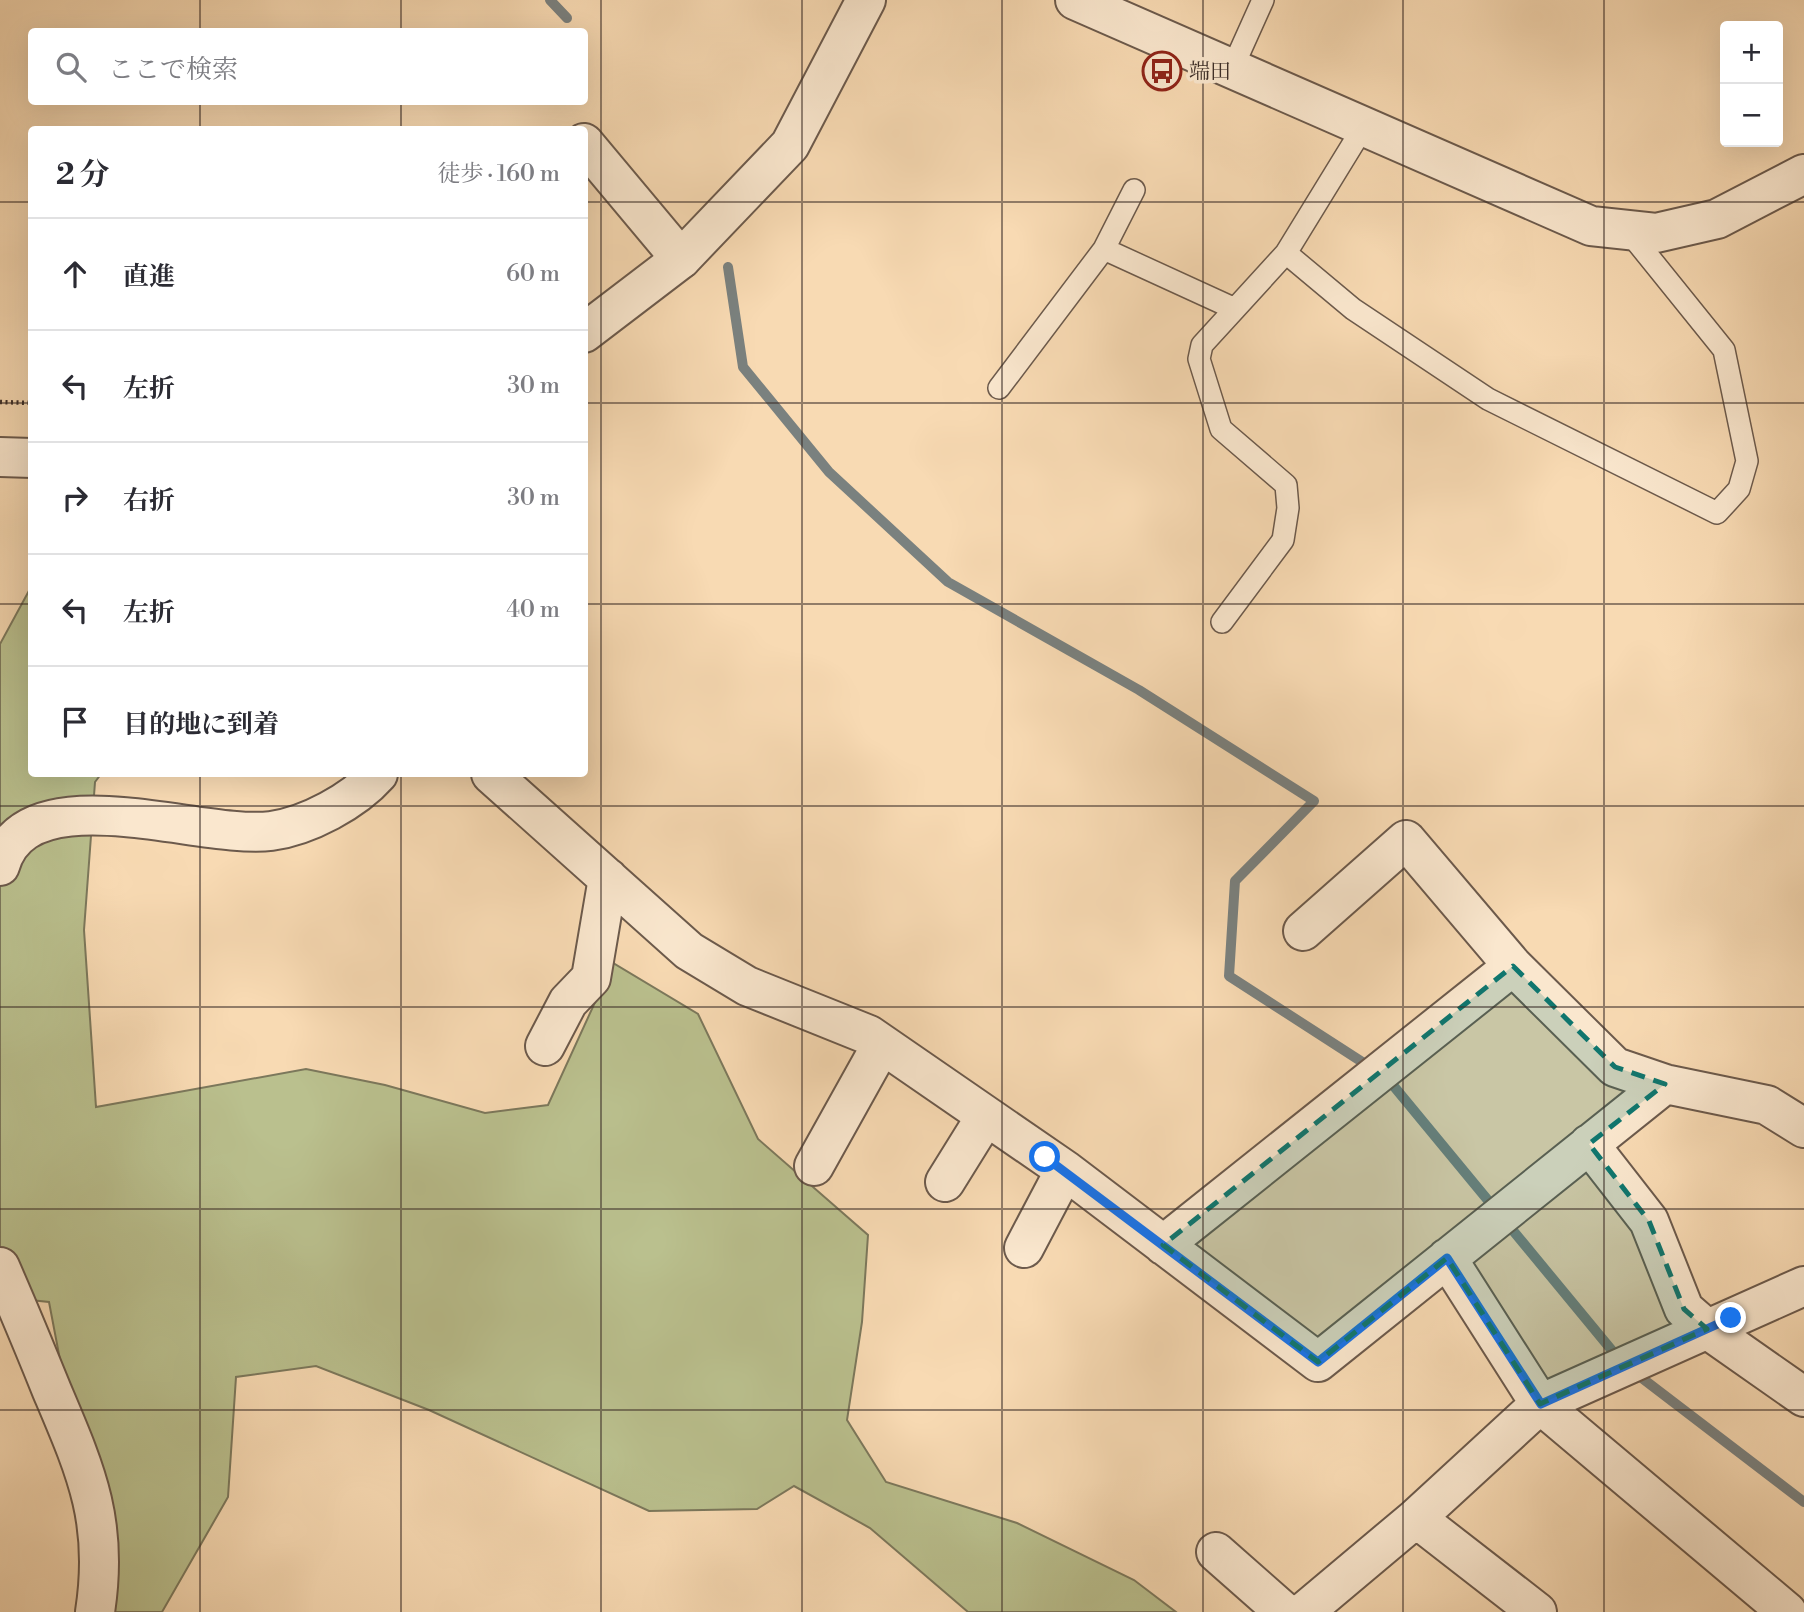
<!DOCTYPE html>
<html lang="ja">
<meta charset="utf-8">
<style>
body{margin:0;font-family:"Libre Bodoni","Noto Serif JP",serif;background:#f7f7f7;color:#2b2b33}
.controls{position:absolute;right:21px;top:21px;display:grid;overflow:hidden;border-radius:7px;box-shadow:0 7px 28px #0002}
.controls button{width:63px;height:63px;display:grid;place-items:center;padding:0;border:0;border-bottom:2px solid #e1e1e2;background:#fff;color:#2b2b33;font:35px sans-serif}
.stop{position:absolute;width:21px;height:21px;margin:-16px;border:5px solid #1a73e8;border-radius:50%;background:#fff}
.stop.end{background:#1a73e8;border-color:#fff;box-shadow:0 2px 7px #0008}
.list{margin:0;padding:0;list-style:none}
h2{display:flex;justify-content:space-between;align-items:center;height:91px;margin:0;padding:0 28px;font-size:30px}
h2 small{font-size:23px;font-weight:400;color:#7c7c81}
.list li{display:grid;grid-template-columns:46px 1fr auto;gap:21px;align-items:center;box-sizing:border-box;height:112px;padding:0 28px;border-top:2px solid #e1e1e2}
.list b{display:block;font-size:26px;white-space:nowrap}
.list em{font-size:23px;font-style:normal;color:#7c7c81}
.icon{flex:none;width:38px;height:38px;fill:none;stroke:currentColor;stroke-width:2;stroke-linecap:round;stroke-linejoin:round}
.map{position:relative;flex:none;width:1804px;height:1612px;overflow:hidden}
.search{position:absolute;background:#fff;box-shadow:0 7px 28px #0002;left:28px;top:28px;width:560px;height:77px;display:flex;align-items:center;gap:18px;box-sizing:border-box;padding:0 24px;border-radius:7px;color:#7c7c81;font-size:26px}
.panel{position:absolute;background:#fff;box-shadow:0 7px 28px #0002;left:28px;top:126px;width:560px;height:651px;border-radius:7px}
.map>svg:first-child{display:block}
.green{fill:#bac08e;stroke:#7c785c;stroke-width:2}
.lines{fill:none;stroke-linecap:round;stroke-linejoin:round}
.stream{stroke:#7a817f;stroke-width:10}
.service-casing{stroke:#6c5a4c;stroke-width:24}
.minor-casing{stroke:#6c5a4c;stroke-width:42}
.tertiary-casing{stroke:#6c5a4c;stroke-width:42}
.path{stroke:#3d2f29;stroke-width:4.5;stroke-dasharray:2 3.5;stroke-linecap:butt}
.service{stroke:#fae7ce;stroke-width:21}
.minor{stroke:#fae7ce;stroke-width:38}
.tertiary{stroke:#fae7ce;stroke-width:38}
.route{stroke:#1a73e8;stroke-width:9}
.marked{fill:#0f766e;fill-opacity:0.2;stroke:#0f766e;stroke-width:5;stroke-dasharray:14 9;stroke-linejoin:round}
.grid{fill:none;stroke:#3d2f29;stroke-width:2;stroke-opacity:0.55}
.labels{text-anchor:middle;stroke-width:7;stroke-linejoin:round;paint-order:stroke}
.poi-label{font-size:21px;fill:#3d2f29;stroke:#fae7ce;text-anchor:start}
</style>
<div class="map">
<svg width="1804" height="1612" viewBox="0 0 1804 1612">
<rect width="100%" height="100%" fill="#f8dab3"/>
<filter id="stains"><feTurbulence type="fractalNoise" baseFrequency=".00286" numOctaves="4"/><feColorMatrix values="0 0 0 0 .2 0 0 0 0 .09 0 0 0 0 .02 0 0 0 .5 -.17"/></filter>
<radialGradient id="worn" r=".72"><stop offset=".6" stop-color="#630" stop-opacity="0"/><stop offset="1" stop-color="#630" stop-opacity=".3"/></radialGradient>
<path class="green" d="M31,587L32,774H101L95,782L84,930L96,1107L306,1069L385,1085L485,1113L548,1105L613,963L698,1014L758,1139L868,1235L862,1322L847,1420L886,1482L1017,1523L1134,1580L1176,1612H968L870,1528L794,1486L757,1509L649,1511L429,1410L316,1366L236,1377L228,1497L162,1612H108L49,1302L0,1297V644Z"/>
<g class="lines">
<path class="stream" d="M550,0L567,18
M728,267L743,367L829,472L948,582L1139,690L1314,801L1235,881L1229,976L1387,1078L1619,1359
M1634,1372L1804,1502"/>
<defs>
<path id="service" d="M1232,69L1263,0
M1104,249L1235,309
M1286,253L1353,309L1488,399L1717,513L1739,489L1747,461L1724,350L1628,231
M999,388L1104,249L1134,190
M1222,622L1283,540L1288,508L1286,485L1221,429L1199,359L1202,345L1286,253L1364,126"/>
<path id="minor" d="M1075,0L1591,226L1656,233L1717,219L1804,174
M584,143L681,259
M491,774L689,951L747,986L869,1035L1065,1170L1318,1362L1665,1084
M0,866C26,772 200,840 271,831C308,826 354,801 378,774
M1303,931L1406,840L1513,966L1615,1067L1665,1084L1767,1105L1804,1128
M545,1046L568,1002L591,978L608,878
M1589,1144L1649,1221L1684,1309L1707,1329L1804,1397
M814,1166L882,1044
M945,1182L986,1116
M1163,1245L1513,966
M1024,1248L1065,1170
M1447,1258L1540,1404L1787,1612
M0,1267C18,1308 35,1349 52,1391C86,1471 109,1522 95,1612
M1416,1518L1537,1612
M1216,1552L1284,1612
M1304,1612L1416,1518L1540,1404L1804,1286"/>
<path id="tertiary" d="M584,333L681,259L790,145L866,0
M0,457L32,458"/>
</defs>
<use href="#service" class="service-casing"/>
<use href="#minor" class="minor-casing"/>
<use href="#tertiary" class="tertiary-casing"/>
<path class="path" d="M0,402L32,403"/>
<use href="#service" class="service"/>
<use href="#minor" class="minor"/>
<use href="#tertiary" class="tertiary"/>
</g>
<g class="lines">
<path class="route" d="M1045,1157L1318,1362L1447,1258L1541,1404L1731,1318"/>
</g>
<path class="marked" d="M1513,966L1615,1067L1665,1084L1589,1144L1649,1221L1684,1309L1707,1329L1540,1404L1447,1258L1318,1362L1163,1245Z"/>
<path class="grid" d="M200,0V32M401,0V32M601,0V1612M802,0V1612M1002,0V1612M1203,0V1612M1403,0V1612M1604,0V1612M200,102V130M401,102V130M0,202H32M584,202H1804M0,403H32M584,403H1804M0,604H32M584,604H1804M200,774V1612M401,774V1612M0,806H1804M0,1007H1804M0,1209H1804M0,1410H1804"/>
<defs>
<symbol id="bus-ring" viewBox="-11 -11 22 22"><circle r="9.5" fill="#fae7ce" stroke="#8f2418" stroke-width="1.5"/><path d="M-5-6H5V4H4V6H2V4H-2V6H-4V4H-5ZM-3.5-4V0h7V-4ZM-3.5 1.2v1.5H-2V1.2ZM2 1.2v1.5H3.5V1.2Z" fill="#8f2418"/></symbol>
</defs>
<g fill-rule="evenodd">
<use href="#bus-ring" x="1140" y="49" width="44" height="44"/>
</g>
<g class="labels">
<g class="poi-label">
<text x="1189" y="78">端田</text>
</g>
</g>
<rect width="100%" height="100%" filter="url(#stains)"/>
<rect width="100%" height="100%" fill="url(#worn)"/>
</svg>
<div class="controls">
<button>+</button>
<button>−</button>
</div>
<div class="stop" style="left:1045px;top:1157px"></div>
<div class="stop end" style="left:1731px;top:1318px"></div>
<div class="search"><svg class="icon" aria-label="search" viewBox="0 0 24 24"><circle cx="10" cy="10" r="6"/><path d="M15 15l6 6"/></svg>ここで検索</div>
<section class="panel">
<h2>2 分<small>徒歩 · 160 m</small></h2>
<ul class="list">
<li><svg class="icon" aria-label="ahead" viewBox="0 0 24 24"><path d="M12 20V5M6 11l6-6 6 6"/></svg><div><b>直進</b></div><em>60 m</em></li>
<li><svg class="icon" aria-label="left" viewBox="0 0 24 24"><path d="M17 20v-9H6M10 6l-5 5 5 5"/></svg><div><b>左折</b></div><em>30 m</em></li>
<li><svg class="icon" aria-label="right" viewBox="0 0 24 24"><path d="M7 20v-9h11M14 6l5 5-5 5"/></svg><div><b>右折</b></div><em>30 m</em></li>
<li><svg class="icon" aria-label="left" viewBox="0 0 24 24"><path d="M17 20v-9H6M10 6l-5 5 5 5"/></svg><div><b>左折</b></div><em>40 m</em></li>
<li><svg class="icon" aria-label="arrive" viewBox="0 0 24 24"><path d="M6 21V4h12l-3 4 3 4H6"/></svg><div><b>目的地に到着</b></div></li>
</ul>
</section>
</div>
